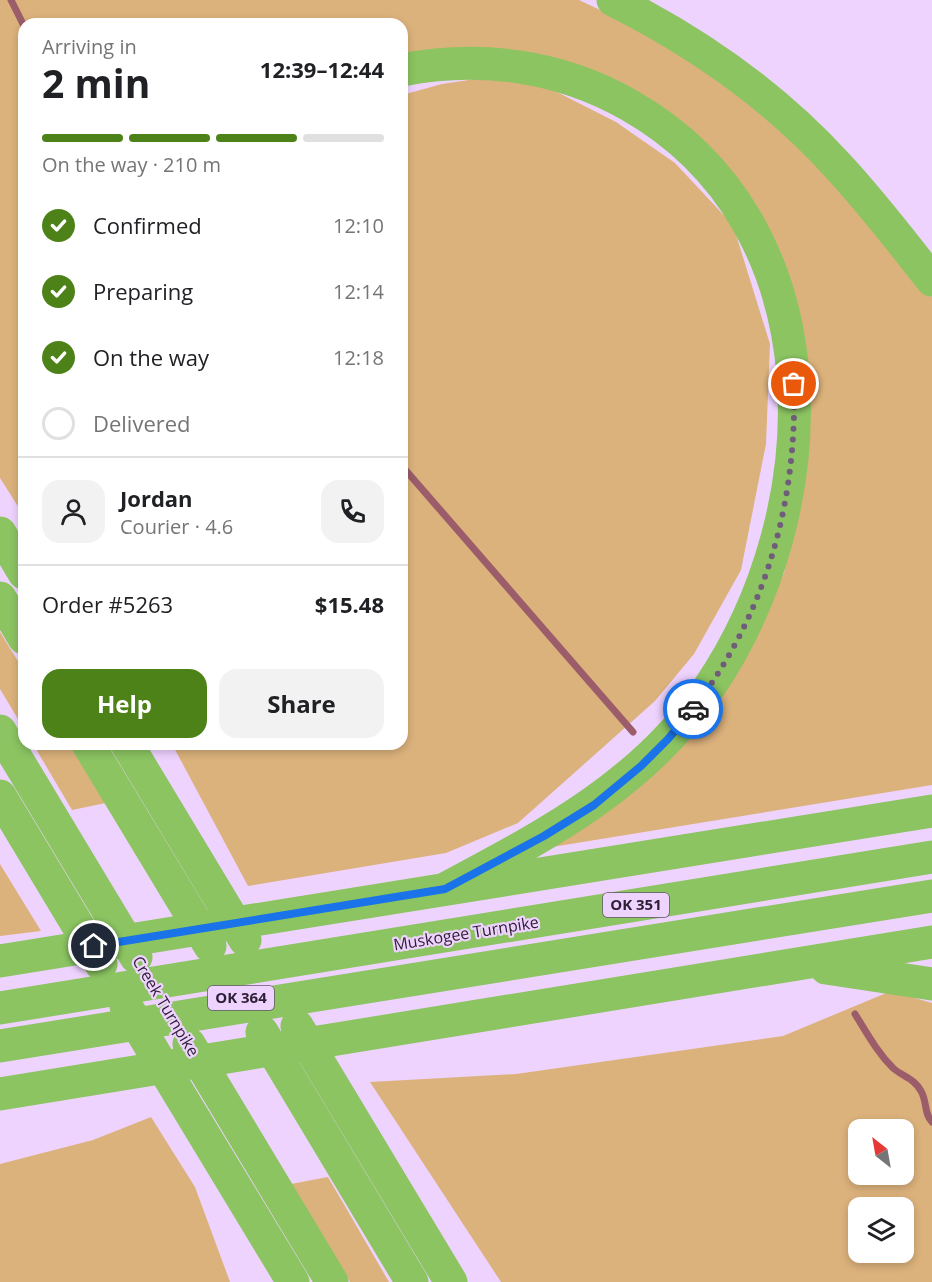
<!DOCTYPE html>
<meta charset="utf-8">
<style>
body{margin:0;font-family:"Open Sans",sans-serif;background:#f2f2f2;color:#202124;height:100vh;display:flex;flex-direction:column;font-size:22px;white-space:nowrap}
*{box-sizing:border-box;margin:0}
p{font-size:20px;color:#757577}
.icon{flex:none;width:33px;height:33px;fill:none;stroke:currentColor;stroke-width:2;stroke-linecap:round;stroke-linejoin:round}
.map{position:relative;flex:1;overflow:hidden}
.panel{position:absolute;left:18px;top:18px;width:390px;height:732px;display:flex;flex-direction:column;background:#fff;border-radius:18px;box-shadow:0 3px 9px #0003}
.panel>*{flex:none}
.needle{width:39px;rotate:329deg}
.tools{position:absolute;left:848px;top:1119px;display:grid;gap:12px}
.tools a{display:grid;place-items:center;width:66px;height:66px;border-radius:12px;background:#fff;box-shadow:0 3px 9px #0003;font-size:30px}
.pin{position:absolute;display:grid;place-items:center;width:51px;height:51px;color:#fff;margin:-26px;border:3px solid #fff;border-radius:50%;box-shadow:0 2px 6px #0007}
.courier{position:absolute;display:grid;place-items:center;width:60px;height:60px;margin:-30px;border:4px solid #1a73e8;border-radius:50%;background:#fff;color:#222;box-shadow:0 2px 8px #0007}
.summary em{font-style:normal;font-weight:700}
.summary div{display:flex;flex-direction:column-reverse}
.summary{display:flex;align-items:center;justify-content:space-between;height:102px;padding:0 24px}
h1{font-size:39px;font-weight:700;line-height:45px}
.bar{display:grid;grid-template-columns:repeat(4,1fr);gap:9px 6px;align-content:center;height:72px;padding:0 24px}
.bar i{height:8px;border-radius:4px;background:#e0e0e0}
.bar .on{background:#4d8219}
.bar p{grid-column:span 4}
.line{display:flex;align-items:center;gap:15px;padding:0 24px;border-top:2px solid #e0e0e0}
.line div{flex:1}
.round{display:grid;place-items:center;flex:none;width:63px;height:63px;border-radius:18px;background:#f2f2f2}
ol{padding:0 24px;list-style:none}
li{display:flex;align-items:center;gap:18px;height:66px}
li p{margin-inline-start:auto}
li .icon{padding:6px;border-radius:50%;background:#4d8219;color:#fff;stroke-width:4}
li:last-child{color:#757577}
li i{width:33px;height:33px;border:3px solid #e0e0e0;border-radius:50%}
.button{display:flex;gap:12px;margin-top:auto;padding:12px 24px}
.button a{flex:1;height:69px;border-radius:18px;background:#4d8219;color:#fff;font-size:24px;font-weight:700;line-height:69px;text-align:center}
.button a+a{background:#f2f2f2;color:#202124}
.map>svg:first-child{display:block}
.green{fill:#dcb27c;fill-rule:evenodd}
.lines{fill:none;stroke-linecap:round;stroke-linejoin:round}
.stream{stroke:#9b5d6a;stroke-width:7}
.highway{stroke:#8bc461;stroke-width:33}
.done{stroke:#705d7a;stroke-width:6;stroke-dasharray:0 10.8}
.route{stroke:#1a73e8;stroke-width:8}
.labels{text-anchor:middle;stroke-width:4.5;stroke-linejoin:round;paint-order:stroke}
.shield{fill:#efd3ff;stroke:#665470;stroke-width:1.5}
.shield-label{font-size:15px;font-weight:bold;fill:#2c1e33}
.street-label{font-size:16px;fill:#2c1e33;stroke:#efd3ff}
</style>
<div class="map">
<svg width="932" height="1282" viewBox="0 0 932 1282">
<rect width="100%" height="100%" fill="#efd3ff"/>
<g class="green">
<polygon points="0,0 579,0 664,40 753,100 883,236 932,297 932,785 552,847 731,679 784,573 806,453 805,361 709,151 670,114 562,63 402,59 402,24 24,24 24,516 0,478"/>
<polygon points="489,77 549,88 616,122 675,163 733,225 770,344 766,444 741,570 694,654 655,701 518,823 446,853 248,886 172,744 402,744 402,95 442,84"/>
<polygon points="0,632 24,671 24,729 0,689"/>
<polygon points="33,744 69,744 106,803 72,810"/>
<polygon points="0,864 41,931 0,936"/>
<path d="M891 991 932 1003V1282H501L370 1082 516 1074 783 1036ZM858 1130H903V1174H858ZM858 1208H903V1252H858Z"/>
<polygon points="151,1117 195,1187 230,1282 0,1282 0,1164 93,1140"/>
<polygon points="328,1177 389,1282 350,1282 291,1184"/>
</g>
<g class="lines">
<g class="stream">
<polyline points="11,0 24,26"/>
<polyline points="402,466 633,732"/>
<path d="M855 1014C867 1033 877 1052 893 1068 903 1077 914 1078 921 1091 927 1101 924 1114 932 1122"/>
</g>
<g class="highway">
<path d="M613 0C697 42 773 95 836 164 870 200 901 241 932 280"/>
<path d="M402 70C480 55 559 65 629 105 839 224 830 511 708 689 643 785 544 836 445 889"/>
<polyline points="0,533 24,573"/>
<polyline points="0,598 24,638"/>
<polyline points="0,731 136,957"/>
<polyline points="88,744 210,946"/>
<polyline points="127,744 245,940"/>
<polyline points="0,796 101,964"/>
<polyline points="0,961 932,811"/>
<polyline points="826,968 932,984"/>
<polyline points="126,1006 293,1282"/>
<polyline points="0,1008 932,857"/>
<polyline points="297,1026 451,1282"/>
<polyline points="262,1032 412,1282"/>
<polyline points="189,1044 332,1282"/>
<polyline points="0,1046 932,896"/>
<polyline points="0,1094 932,942"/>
</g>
</g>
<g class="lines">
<path class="done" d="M693 709C766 614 797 503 794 384"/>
<polyline class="route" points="94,946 445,889 544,836 594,805 641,766 668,739 693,709"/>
</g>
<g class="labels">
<g class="shield">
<rect x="603" y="893" width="66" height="24" rx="4.5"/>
<rect x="208" y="986" width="66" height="24" rx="4.5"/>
</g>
<g class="shield-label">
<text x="636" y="910">OK 351</text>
<text x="241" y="1003">OK 364</text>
</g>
<g class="street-label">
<text transform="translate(466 933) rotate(-9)" y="6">Muskogee Turnpike</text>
<text transform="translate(166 1006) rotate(59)" y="6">Creek Turnpike</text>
</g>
</g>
</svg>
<div class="tools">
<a><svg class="needle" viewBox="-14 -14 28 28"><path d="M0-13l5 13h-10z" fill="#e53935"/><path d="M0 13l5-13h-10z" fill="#757577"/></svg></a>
<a><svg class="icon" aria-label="layers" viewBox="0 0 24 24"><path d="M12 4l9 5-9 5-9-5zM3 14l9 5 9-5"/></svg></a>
</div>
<div class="pin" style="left:794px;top:384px;background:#ea580c"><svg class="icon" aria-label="bag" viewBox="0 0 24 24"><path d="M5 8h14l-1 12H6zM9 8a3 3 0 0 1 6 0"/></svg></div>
<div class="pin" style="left:94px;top:946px;background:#1f2937"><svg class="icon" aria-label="home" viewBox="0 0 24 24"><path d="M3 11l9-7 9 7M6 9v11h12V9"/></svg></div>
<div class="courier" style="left:693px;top:709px"><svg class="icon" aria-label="car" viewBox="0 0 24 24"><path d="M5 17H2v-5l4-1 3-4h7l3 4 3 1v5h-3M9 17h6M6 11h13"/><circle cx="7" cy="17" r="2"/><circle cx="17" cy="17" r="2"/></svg></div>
<section class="panel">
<div class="summary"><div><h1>2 min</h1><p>Arriving in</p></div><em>12:39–12:44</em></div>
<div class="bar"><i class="on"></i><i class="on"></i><i class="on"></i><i></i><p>On the way · 210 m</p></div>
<ol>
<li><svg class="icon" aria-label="check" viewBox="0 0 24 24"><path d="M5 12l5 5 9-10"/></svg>Confirmed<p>12:10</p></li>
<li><svg class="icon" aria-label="check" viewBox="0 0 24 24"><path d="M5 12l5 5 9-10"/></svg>Preparing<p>12:14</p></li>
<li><svg class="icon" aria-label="check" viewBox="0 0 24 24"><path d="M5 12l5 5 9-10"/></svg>On the way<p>12:18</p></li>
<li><i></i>Delivered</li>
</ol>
<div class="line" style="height:108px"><a class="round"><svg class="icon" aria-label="person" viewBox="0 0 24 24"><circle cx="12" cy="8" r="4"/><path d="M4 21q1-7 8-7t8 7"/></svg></a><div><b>Jordan</b><p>Courier · 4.6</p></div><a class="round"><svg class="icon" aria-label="phone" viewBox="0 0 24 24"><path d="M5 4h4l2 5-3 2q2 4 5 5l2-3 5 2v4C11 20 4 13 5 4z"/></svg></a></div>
<div class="line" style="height:78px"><div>Order #5263</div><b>$15.48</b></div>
<div class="button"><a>Help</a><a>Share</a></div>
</section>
</div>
